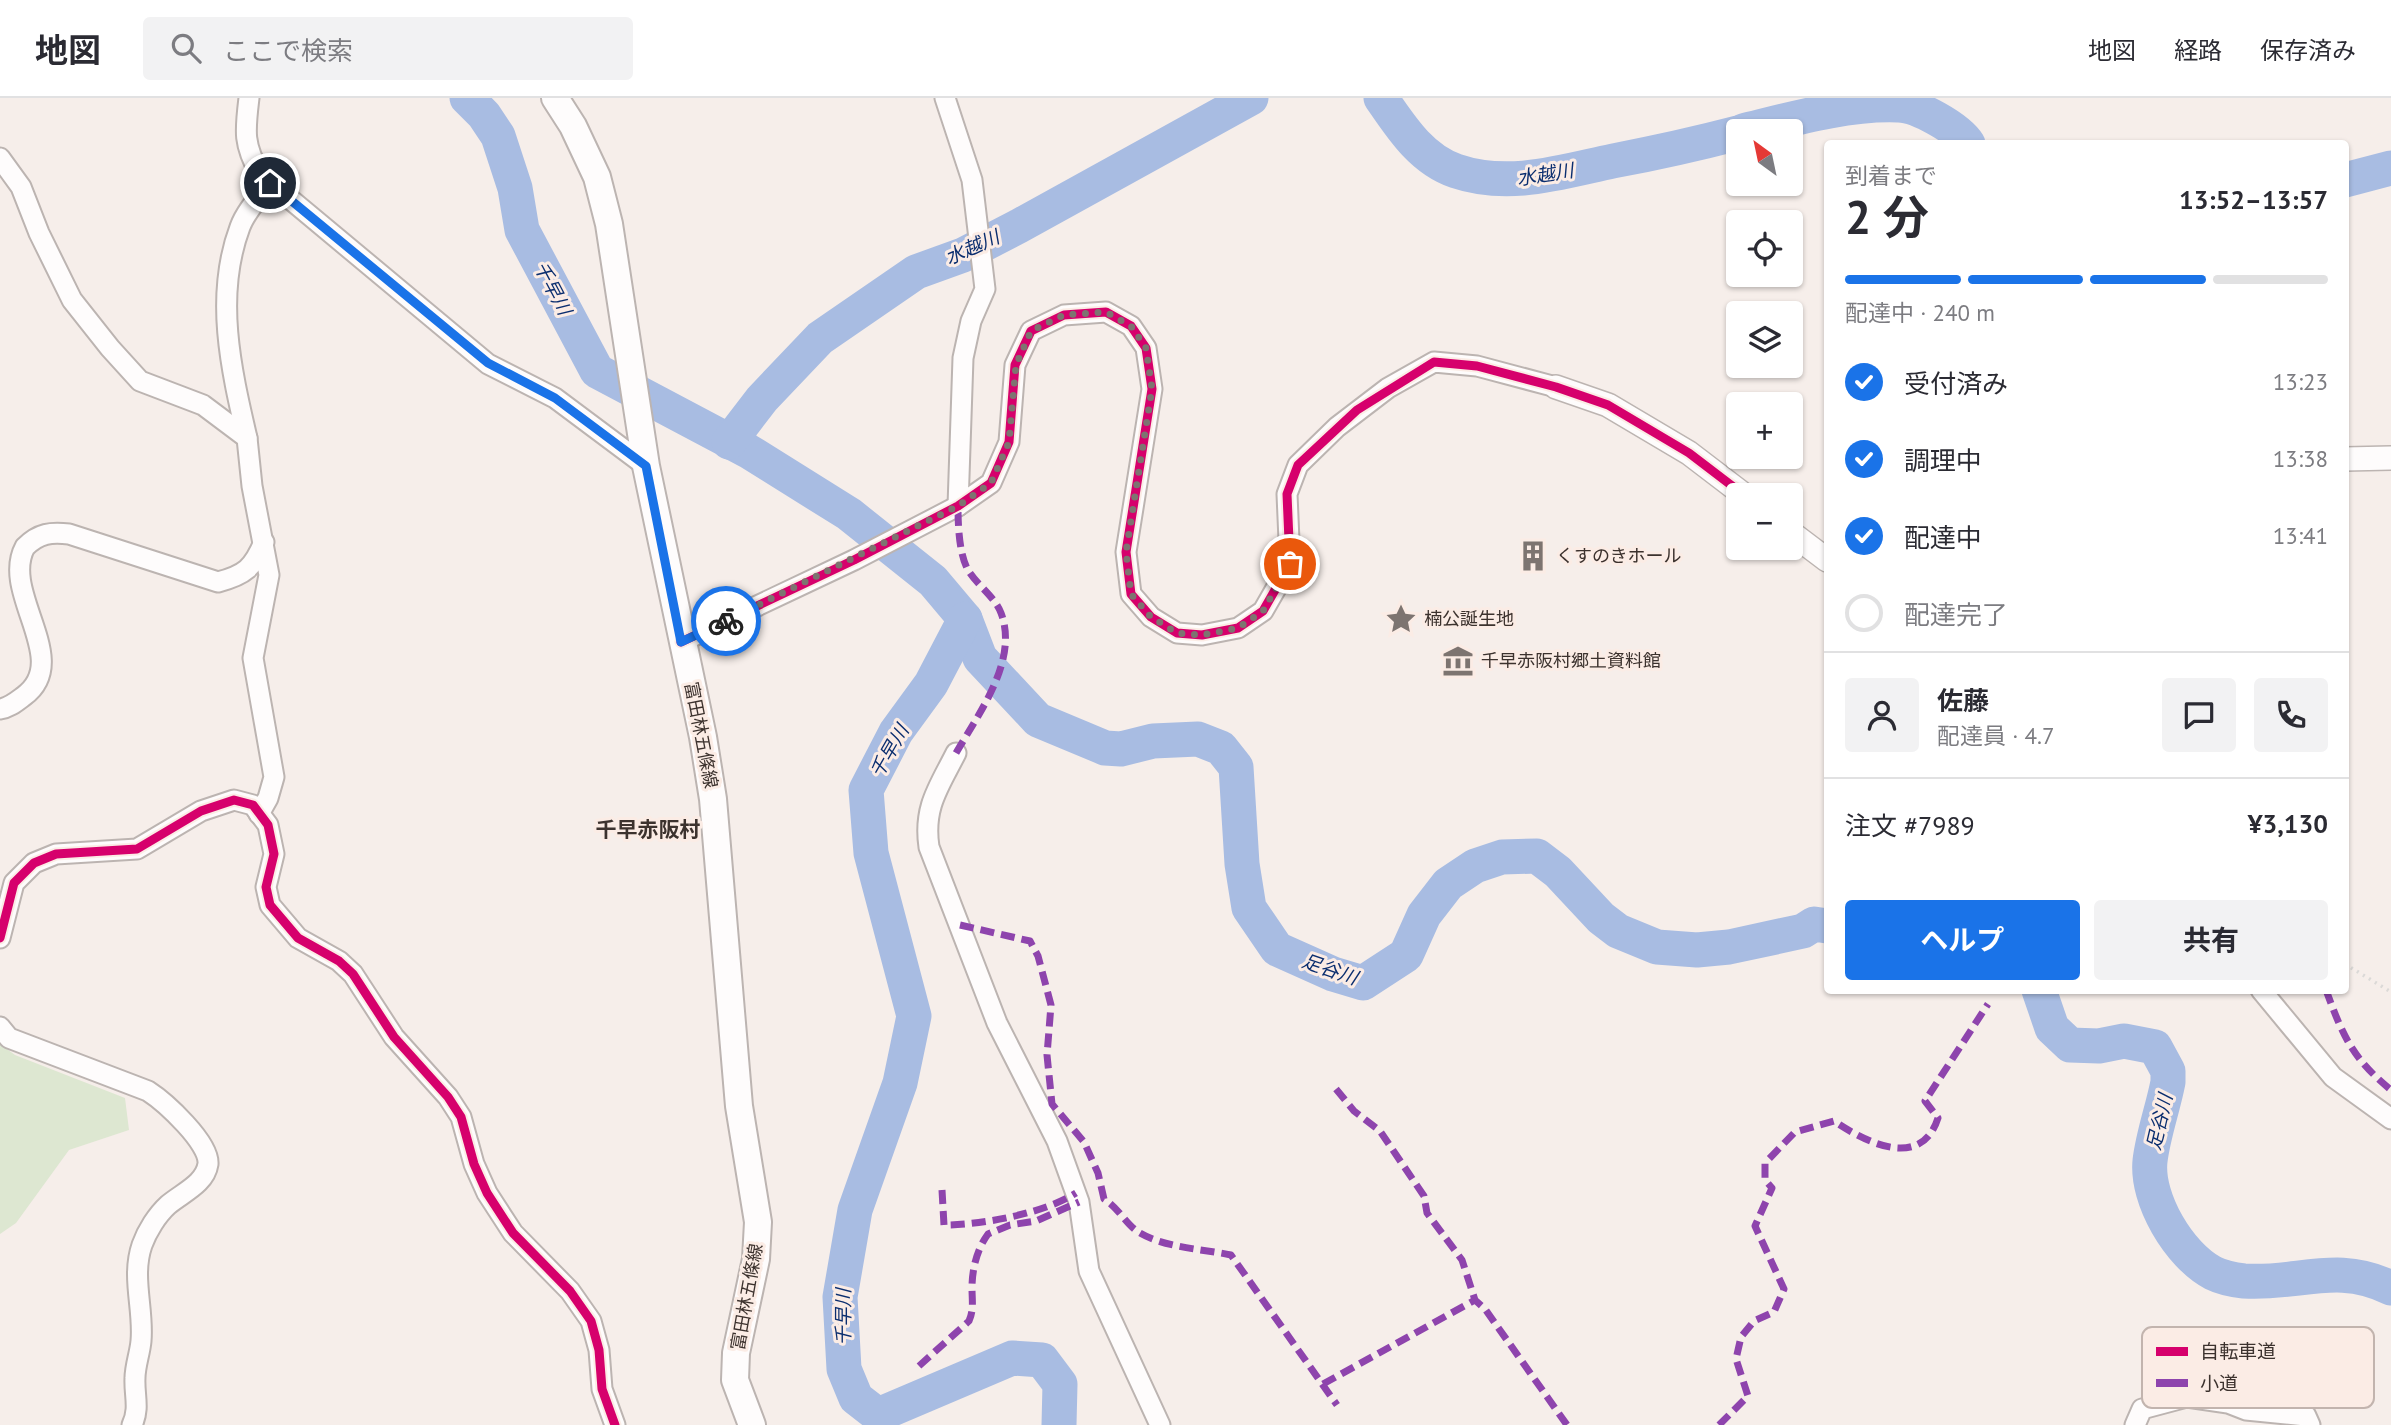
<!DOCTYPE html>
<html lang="ja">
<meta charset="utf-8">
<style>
body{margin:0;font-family:"PT Sans","Noto Sans JP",sans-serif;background:#f2f2f3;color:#2b2b33;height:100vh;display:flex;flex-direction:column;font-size:26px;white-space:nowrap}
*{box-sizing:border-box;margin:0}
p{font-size:23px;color:#7c7c81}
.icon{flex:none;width:38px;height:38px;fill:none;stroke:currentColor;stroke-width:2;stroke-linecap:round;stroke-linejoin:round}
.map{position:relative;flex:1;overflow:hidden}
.side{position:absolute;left:1824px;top:42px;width:525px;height:854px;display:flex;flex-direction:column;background:#fff;border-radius:7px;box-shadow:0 2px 5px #0004}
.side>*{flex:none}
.needle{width:46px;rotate:327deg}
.buttons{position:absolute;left:1726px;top:21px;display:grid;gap:14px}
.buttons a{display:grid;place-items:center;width:77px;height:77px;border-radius:7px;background:#fff;box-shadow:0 2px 5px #0004;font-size:35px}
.pin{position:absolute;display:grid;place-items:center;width:60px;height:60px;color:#fff;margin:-30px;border:4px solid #fff;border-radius:50%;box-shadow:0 2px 7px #0007}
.courier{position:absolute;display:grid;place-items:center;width:70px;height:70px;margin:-35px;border:5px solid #1a73e8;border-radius:50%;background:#fff;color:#222;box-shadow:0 2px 9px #0007}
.head em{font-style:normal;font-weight:700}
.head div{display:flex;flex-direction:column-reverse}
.head{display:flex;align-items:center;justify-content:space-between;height:119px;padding:0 21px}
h1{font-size:46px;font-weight:700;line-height:52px}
.bar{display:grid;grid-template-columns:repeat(4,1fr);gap:10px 7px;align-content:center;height:84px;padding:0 21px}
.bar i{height:9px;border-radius:5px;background:#e1e1e2}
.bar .on{background:#1a73e8}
.bar p{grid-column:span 4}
.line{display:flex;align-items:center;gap:18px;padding:0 21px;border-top:2px solid #e1e1e2}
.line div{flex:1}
.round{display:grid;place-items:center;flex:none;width:74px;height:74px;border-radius:7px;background:#f2f2f3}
ol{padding:0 21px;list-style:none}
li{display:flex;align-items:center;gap:21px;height:77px}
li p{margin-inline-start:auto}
li .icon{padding:7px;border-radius:50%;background:#1a73e8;color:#fff;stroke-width:4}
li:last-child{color:#7c7c81}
li i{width:38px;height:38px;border:4px solid #e1e1e2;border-radius:50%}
.primary-button{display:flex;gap:14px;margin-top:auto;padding:14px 21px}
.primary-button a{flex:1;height:80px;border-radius:7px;background:#1a73e8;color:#fff;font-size:28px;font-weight:700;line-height:80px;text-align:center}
.primary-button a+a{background:#f2f2f3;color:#2b2b33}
header{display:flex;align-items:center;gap:42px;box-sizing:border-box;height:98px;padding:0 35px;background:#fff;border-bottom:2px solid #e1e1e2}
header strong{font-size:33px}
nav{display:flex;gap:38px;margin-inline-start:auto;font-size:24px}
.search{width:490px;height:63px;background:#f2f2f3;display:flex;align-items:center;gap:18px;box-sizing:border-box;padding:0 24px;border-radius:7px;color:#7c7c81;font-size:26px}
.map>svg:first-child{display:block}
.green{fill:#dde7d1}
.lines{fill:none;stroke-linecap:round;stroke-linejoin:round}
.river{stroke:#a8bce2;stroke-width:35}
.minor-casing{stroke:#bcb4b1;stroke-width:23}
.tertiary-casing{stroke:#bcb4b1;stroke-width:26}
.secondary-casing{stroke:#bcb4b1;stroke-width:30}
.path{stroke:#dbd9d7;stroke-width:3.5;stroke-dasharray:2 5;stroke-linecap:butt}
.minor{stroke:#fefcfc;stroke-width:19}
.tertiary{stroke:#fefcfc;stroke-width:23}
.secondary{stroke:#fefcfc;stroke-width:26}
.quiet{stroke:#8e44ad;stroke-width:7;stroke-dasharray:14 7;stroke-linecap:butt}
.cycleway-casing{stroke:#fbece5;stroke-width:13}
.cycleway{stroke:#d6006c;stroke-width:9}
.done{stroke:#7d7470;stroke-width:7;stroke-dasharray:0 12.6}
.route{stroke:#1a73e8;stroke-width:9}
.labels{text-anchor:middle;stroke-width:6;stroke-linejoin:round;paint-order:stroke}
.poi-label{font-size:18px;fill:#3c322e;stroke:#fbece5;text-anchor:start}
.street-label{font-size:18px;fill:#3c322e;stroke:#fbece5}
.water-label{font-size:19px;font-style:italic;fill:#0b2e6f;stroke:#fbece5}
.quarter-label{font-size:21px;font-weight:bold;fill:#3c322e;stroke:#fbece5}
.key{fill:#fbece5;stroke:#c2b4ae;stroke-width:2}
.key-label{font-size:19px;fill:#3c322e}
</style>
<header>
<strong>地図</strong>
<div class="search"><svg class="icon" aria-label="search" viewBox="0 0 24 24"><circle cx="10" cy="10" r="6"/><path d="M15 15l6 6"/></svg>ここで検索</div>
<nav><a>地図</a><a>経路</a><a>保存済み</a></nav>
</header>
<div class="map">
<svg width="2391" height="1327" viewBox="0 0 2391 1327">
<rect width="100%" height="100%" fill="#f6eeea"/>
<polygon class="green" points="0,946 15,957 125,1000 129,1032 69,1052 16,1125 0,1136"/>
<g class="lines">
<g class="river">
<polyline points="467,0 484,17 498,38 515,90 522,132 597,273 748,353 849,416 933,483 965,521 980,560 1038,622 1105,650 1121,651 1153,643 1198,641 1221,650 1236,669 1242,766 1249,810 1277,851 1333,876 1363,885 1406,857 1424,817 1448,786 1475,768 1502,759 1537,758 1558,774 1601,820 1618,833 1657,849 1697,852 1729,849 1803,833 1814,826 1827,828"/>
<path d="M1381 0C1401 29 1421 61 1456 73 1509 91 1561 74 1613 63 1655 55 1696 46 1738 35"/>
<path d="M1743 33C1792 21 1848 5 1898 7 1917 7 1958 30 1968 46"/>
<polyline points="2345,82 2391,70"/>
<polyline points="729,344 762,301 820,240 916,174 963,157 1019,128 1251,0"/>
<polyline points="965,521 931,586 896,634 866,692 871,755 914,918 900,985 855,1112 840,1199 844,1271 856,1300 878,1317 1012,1260 1042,1262 1060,1286 1059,1327"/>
<path d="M2039 892 2052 930 2070 947 2099 948 2124 943 2155 949 2168 973V984C2163 1010 2153 1037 2150 1063 2146 1101 2179 1157 2213 1175 2221 1179 2235 1182 2244 1183 2298 1187 2337 1163 2391 1190"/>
</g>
<g class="minor-casing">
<g id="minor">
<path d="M249 0C245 33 243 46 260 76L488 266 555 300 646 368"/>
<polyline points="945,0 972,82 985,191 971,223 963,260 958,408"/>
<polyline points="0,60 21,89 39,135 72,202 110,250 140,283 203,307 247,340 252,388 269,477 253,560 274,679 268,700 259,716"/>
<path d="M247 340C231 271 214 198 240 129 246 113 259 99 270 85"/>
<polyline points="681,544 854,462 958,408 991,385 1009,344 1015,267 1031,233 1064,217 1106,214 1131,228 1146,250 1152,291 1126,454 1131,496 1151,519 1177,535 1202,537 1238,530 1263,513 1290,466 1287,396 1298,367 1337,329 1388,290 1434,264 1477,268 1556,289"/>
<path d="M0 611C9 610 16 604 24 598 73 562 0 495 25 449 39 435 51 434 69 436L218 484C245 477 253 470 264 444"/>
<path d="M956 655C939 689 923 709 929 749L997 925 1057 1043 1079 1104 1089 1173 1160 1327"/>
<polyline points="0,840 14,785 34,765 56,756 137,751 201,713 234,702 253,707 268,727 274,756 266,789 270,807 298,840 339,863 353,876 394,939 448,999 461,1019 474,1066 487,1095 513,1135 570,1193 591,1223 599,1252 602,1291 615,1327"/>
<polyline points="2261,892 2333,979 2391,1021"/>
<path d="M0 929 9 940 148 993C165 1004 210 1045 208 1066 205 1086 182 1095 168 1107 157 1117 147 1133 142 1147 131 1179 144 1211 141 1243 140 1255 135 1268 135 1280 134 1297 140 1310 132 1327"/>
<polyline points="2135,1327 2142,1311 2187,1299 2228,1305 2246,1312 2306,1318 2310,1327"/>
</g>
</g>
<g class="tertiary-casing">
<g id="tertiary">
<polyline points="1556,289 1608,307 1689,355 1744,397"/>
<polyline points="2345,361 2391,360"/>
<polyline points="1790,434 1827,462"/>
</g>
</g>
<g class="secondary-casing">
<polyline id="secondary" points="555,0 573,28 597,79 609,126 646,368 703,639 713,701 739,1008 758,1124 756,1161 736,1255 735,1282 752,1327"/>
</g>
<polyline class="path" points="2345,866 2391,894"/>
<use href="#minor" class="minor"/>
<use href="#tertiary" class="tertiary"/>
<use href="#secondary" class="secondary"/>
<g class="quiet">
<path d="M956 655C979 615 1019 562 1001 515 995 499 977 487 968 472 959 456 958 427 958 408"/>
<path d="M960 827 1030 843 1038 858 1051 907 1047 957 1052 1006 1084 1044 1098 1075 1104 1101C1119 1110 1126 1127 1140 1135 1166 1150 1203 1151 1231 1157L1337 1307"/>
<path d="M2326 892C2343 938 2352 960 2391 992"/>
<polyline points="1336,991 1354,1013 1380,1033 1424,1098 1427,1115 1462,1162 1475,1202 1485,1211 1567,1327"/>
<path d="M942 1092 944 1127C982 1127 1045 1115 1076 1095"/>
<path d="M919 1268 969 1223C974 1212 972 1202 972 1190 972 1171 977 1151 988 1136L1010 1127 1036 1123 1079 1104"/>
<polyline points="1323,1286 1475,1202"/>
<path d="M1719 1327 1748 1298 1736 1261 1741 1239 1754 1223 1774 1214 1784 1191 1755 1128 1772 1090 1765 1082V1065L1795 1034 1834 1023C1865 1044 1921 1073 1938 1020L1925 1003 1988 906"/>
</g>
<g class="cycleway-casing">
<g id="cycleway">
<polyline points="681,544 854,462 958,408 991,385 1009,344 1015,267 1031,233 1064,217 1106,214 1131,228 1146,250 1152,291 1126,454 1131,496 1151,519 1177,535 1202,537 1238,530 1263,513 1290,466 1287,396 1298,367 1357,312 1434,264 1477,268 1556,289 1608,307 1689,355 1744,397"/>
<polyline points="0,840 14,785 34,765 56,756 137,751 201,713 234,702 253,707 268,727 274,756 266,789 270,807 298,840 339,863 353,876 394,939 448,999 461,1019 474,1066 487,1095 513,1135 570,1193 591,1223 599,1252 602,1291 615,1327"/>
</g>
</g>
<use href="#cycleway" class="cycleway"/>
</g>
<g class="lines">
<polyline class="done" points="726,523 958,408 991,385 1009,344 1016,267 1031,233 1064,217 1106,214 1131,228 1146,250 1152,291 1126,454 1131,496 1151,519 1177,535 1202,537 1238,530 1263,513 1290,466"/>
<polyline class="route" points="270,85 488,265 555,300 646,368 681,544 726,523"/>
</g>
<defs>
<g id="building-bare" transform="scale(2.415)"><path d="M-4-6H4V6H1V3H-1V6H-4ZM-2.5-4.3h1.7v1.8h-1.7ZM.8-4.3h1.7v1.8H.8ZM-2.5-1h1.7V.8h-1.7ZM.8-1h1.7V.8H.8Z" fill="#7d7470" stroke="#fbece5" stroke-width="2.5" paint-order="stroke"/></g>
<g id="sight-bare" transform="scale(2.415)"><path d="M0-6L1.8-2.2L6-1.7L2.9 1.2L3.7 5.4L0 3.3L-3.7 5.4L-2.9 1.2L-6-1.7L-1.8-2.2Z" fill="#7d7470" stroke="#fbece5" stroke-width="2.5" paint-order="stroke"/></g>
<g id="museum-bare" transform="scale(2.415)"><path d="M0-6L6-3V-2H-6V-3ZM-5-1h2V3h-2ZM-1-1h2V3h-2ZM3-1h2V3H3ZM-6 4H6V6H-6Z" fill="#7d7470" stroke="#fbece5" stroke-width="2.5" paint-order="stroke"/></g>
</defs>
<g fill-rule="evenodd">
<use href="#building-bare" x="1533" y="458"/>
<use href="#sight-bare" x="1401" y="521"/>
<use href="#museum-bare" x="1458" y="563"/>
</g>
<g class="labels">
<g class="poi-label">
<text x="1556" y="464">くすのきホール</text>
<text x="1424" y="527">楠公誕生地</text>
<text x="1481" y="569">千早赤阪村郷土資料館</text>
</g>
<g class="street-label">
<text transform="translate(701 637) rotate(79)" y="6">富田林五條線</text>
<text transform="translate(747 1199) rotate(-80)" y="6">富田林五條線</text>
</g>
<g class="water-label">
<text transform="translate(1545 76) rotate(-9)" y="7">水越川</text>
<text transform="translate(972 149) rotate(-24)" y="7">水越川</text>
<text transform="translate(553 190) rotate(62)" y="7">千早川</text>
<text transform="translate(889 653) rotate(-60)" y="7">千早川</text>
<text transform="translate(1330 871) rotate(19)" y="7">足谷川</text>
<text transform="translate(2159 1024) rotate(-77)" y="7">足谷川</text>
<text transform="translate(843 1219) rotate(-90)" y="7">千早川</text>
</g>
<g class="quarter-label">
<text x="648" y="739">千早赤阪村</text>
</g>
</g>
<rect x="2142" y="1229" width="232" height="81" rx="10" class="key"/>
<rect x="2156" y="1249" width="32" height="9" fill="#d6006c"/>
<rect x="2156" y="1281" width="32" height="8" fill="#8e44ad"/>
<g class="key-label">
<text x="2200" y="1260">自転車道</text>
<text x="2200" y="1292">小道</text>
</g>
</svg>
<div class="buttons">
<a><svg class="needle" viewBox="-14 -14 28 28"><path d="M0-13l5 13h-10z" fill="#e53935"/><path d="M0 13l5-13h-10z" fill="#7c7c81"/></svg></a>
<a><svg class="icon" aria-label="locate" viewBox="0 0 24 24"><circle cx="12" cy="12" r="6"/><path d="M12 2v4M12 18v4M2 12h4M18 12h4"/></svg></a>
<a><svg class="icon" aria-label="layers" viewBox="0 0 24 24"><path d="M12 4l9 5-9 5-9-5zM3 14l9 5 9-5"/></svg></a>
<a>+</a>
<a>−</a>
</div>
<div class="pin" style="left:1290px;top:466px;background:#ea580c"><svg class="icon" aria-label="bag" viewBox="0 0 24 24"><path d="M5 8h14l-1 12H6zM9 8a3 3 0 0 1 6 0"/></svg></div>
<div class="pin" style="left:270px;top:85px;background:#1f2937"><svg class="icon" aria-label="home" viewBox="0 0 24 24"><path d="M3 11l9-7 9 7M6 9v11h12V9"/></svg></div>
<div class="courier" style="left:726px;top:523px"><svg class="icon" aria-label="bike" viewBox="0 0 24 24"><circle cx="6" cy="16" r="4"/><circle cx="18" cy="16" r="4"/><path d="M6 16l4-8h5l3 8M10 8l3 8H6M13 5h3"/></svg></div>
<section class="side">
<div class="head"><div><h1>2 分</h1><p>到着まで</p></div><em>13:52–13:57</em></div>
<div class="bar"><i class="on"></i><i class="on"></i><i class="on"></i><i></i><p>配達中 · 240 m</p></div>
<ol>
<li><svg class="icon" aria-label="check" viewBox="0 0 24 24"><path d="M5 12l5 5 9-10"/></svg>受付済み<p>13:23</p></li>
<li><svg class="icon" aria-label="check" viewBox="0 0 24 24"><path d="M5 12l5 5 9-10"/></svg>調理中<p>13:38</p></li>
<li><svg class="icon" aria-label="check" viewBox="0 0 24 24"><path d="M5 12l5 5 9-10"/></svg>配達中<p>13:41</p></li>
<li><i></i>配達完了</li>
</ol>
<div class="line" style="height:126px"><a class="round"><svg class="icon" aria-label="person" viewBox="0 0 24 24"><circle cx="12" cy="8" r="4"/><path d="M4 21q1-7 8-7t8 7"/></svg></a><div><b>佐藤</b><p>配達員 · 4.7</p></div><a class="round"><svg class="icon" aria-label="chat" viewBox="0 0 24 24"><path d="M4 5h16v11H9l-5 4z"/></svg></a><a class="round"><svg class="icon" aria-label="phone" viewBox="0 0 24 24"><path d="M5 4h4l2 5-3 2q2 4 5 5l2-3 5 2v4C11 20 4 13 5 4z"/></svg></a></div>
<div class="line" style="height:91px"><div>注文 #7989</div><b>¥3,130</b></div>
<div class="primary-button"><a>ヘルプ</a><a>共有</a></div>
</section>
</div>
